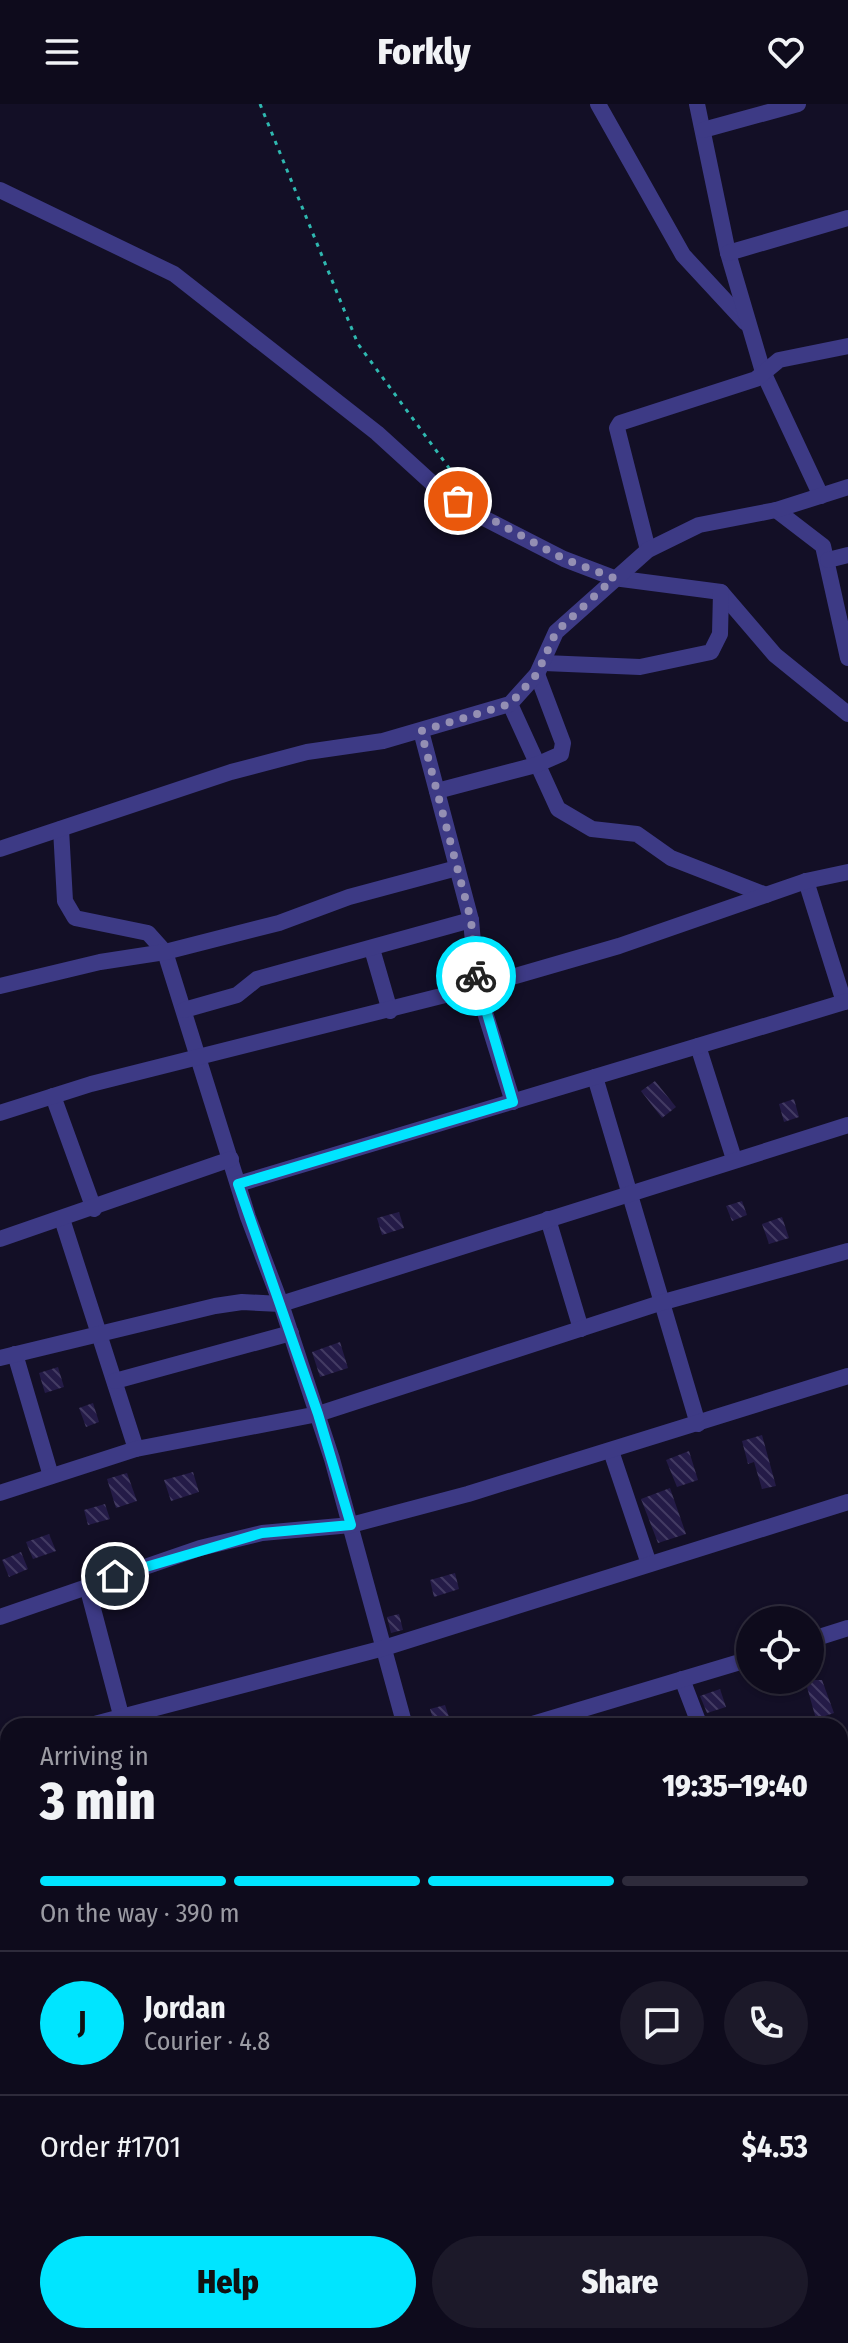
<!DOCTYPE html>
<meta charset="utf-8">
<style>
body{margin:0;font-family:"Fira Sans Condensed",sans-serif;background:#1c1929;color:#f1f3f6;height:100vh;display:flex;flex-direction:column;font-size:30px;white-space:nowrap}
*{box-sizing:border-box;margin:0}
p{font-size:26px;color:#9b9ba3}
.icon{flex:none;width:44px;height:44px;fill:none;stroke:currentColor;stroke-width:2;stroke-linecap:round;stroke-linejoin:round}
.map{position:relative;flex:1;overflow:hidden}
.sheet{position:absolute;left:0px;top:1614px;width:848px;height:626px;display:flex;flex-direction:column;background:#0e0b1c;border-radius:24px 24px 0 0;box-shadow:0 2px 6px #0004,0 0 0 2px #2e2b3b}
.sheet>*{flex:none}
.tools{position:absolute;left:736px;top:1502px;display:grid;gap:16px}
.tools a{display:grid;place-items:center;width:88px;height:88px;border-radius:50%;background:#0e0b1c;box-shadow:0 2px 6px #0004,0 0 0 2px #2e2b3b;font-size:40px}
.pin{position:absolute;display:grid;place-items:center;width:68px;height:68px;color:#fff;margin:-34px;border:4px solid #fff;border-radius:50%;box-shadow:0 2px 8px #0007}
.courier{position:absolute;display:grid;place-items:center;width:80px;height:80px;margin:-40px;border:6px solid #00e5ff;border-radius:50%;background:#fff;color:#222;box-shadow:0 2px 10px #0007}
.summary em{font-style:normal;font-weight:800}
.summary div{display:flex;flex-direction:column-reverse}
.summary{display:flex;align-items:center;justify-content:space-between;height:136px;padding:0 40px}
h1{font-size:52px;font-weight:800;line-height:60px}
.bar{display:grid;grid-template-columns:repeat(4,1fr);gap:12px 8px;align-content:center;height:96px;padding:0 40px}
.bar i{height:10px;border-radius:6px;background:#2e2b3b}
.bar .selected{background:#00e5ff}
.bar p{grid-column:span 4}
.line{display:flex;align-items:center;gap:20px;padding:0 40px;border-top:2px solid #2e2b3b}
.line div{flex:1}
.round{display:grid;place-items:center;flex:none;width:84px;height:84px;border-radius:42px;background:#1c1929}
.cta{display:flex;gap:16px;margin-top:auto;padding:16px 40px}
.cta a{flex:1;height:92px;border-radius:48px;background:#00e5ff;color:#111;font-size:32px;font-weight:800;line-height:92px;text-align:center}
.cta a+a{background:#1c1929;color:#f1f3f6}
header{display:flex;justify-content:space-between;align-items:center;height:104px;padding:0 40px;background:#0e0b1c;font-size:36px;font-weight:800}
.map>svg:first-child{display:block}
.building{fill:url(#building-back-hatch)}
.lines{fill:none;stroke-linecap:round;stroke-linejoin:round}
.path{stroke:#2fb8b0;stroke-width:3;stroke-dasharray:4 6;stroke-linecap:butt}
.minor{stroke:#3d3a85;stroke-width:16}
.done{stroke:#948fb3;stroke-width:8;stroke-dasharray:0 14.4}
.route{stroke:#00e5ff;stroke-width:10}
</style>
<header><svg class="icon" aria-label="menu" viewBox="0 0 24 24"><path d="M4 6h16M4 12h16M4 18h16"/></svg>Forkly<svg class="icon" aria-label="heart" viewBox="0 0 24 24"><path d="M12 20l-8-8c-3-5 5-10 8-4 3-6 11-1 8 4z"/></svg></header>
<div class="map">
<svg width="848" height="2239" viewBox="0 0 848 2239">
<defs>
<pattern id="building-back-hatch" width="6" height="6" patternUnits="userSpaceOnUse" patternTransform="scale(2)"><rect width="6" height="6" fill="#241b47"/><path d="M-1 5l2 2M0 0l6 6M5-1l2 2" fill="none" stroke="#433b63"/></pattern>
</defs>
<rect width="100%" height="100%" fill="#130f26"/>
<g class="building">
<polygon points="655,977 676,1003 662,1014 641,987"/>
<polygon points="794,995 799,1013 784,1018 779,1000"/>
<polygon points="742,1097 747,1111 732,1117 726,1102"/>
<polygon points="399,1108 404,1124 382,1131 377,1114"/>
<polygon points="782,1113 789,1134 769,1140 762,1120"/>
<polygon points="340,1238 348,1264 320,1273 312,1248"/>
<polygon points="58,1263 64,1283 45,1289 39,1269"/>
<polygon points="93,1299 99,1318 86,1323 79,1304"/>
<polygon points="762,1331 776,1382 762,1385 754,1358 748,1360 742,1337"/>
<polygon points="689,1347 698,1376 677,1383 666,1356"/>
<polygon points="193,1368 199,1388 171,1397 164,1376"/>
<polygon points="127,1369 137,1397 116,1404 107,1375"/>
<polygon points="670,1384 686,1430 658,1439 641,1395"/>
<polygon points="105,1400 110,1415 88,1421 84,1406"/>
<polygon points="49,1430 56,1447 33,1455 26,1438"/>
<polygon points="21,1448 28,1465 9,1473 2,1456"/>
<polygon points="455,1469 459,1485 434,1493 430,1476"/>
<polygon points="399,1510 403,1526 391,1529 387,1513"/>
<polygon points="805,1576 822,1576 834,1609 816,1615"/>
<polygon points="720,1585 726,1603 707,1609 700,1592"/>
<polygon points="445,1601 451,1619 435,1622 430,1605"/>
</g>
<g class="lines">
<polyline class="path" points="260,0 358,240 460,379"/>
<g class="minor">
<polyline points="598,0 683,151 746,219"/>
<polyline points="697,0 728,149 763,268 821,392"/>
<polyline points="703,26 798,0"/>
<polyline points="0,86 174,170 377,329 433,380 472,408 564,455 614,474 721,488 775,551 848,610"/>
<polyline points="728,149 848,114"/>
<polyline points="776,406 823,442 848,554"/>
<polyline points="648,446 617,324 620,319 756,275 779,256 848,242"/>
<polyline points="828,456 848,451"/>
<polyline points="544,559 640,563 711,548 720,530 721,488"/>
<polyline points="510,600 558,705 592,725 637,730 671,754 766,791"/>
<polyline points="421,627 471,816 477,883 513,998"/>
<polyline points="437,687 536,661 561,650 563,639 537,570"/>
<polyline points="61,725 65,797 75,814 148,829 165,848 248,1113 281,1200 332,1355 405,1622"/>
<polyline points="0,745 231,668 307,648 383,637 510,600 537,570 556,528 648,446 699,421 776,406 848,383"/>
<polyline points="806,777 844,898"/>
<polyline points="372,845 390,907"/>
<polyline points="0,882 100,858 165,848 279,819 349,793 457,764"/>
<polyline points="184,906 237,891 257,875 471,816"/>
<polyline points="698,942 734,1055"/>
<polyline points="595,973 698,1320"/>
<polyline points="53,992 94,1105"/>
<polyline points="0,1009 91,980 477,883 619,842 806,777 848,768"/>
<polyline points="238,1080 848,897"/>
<polyline points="62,1115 136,1345"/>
<polyline points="548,1115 581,1225"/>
<polyline points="0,1135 231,1055"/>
<polyline points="15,1250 51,1372"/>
<polyline points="0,1254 215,1202 242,1198 281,1200 848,1021"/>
<polyline points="115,1277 291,1229"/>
<polyline points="611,1347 649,1460"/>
<polyline points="0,1389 136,1345 318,1310 660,1199 848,1147"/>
<polyline points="87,1482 121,1611"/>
<polyline points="0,1513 200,1444 262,1429 351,1421 468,1390 848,1272"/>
<polyline points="810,1536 848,1524"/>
<polyline points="682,1575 700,1622"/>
<polyline points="87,1622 384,1544 848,1398"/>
<polyline points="526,1622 750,1555"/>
<polyline points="840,1648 848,1645"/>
<polyline points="0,1649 8,1647"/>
<polyline points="0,1749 8,1747"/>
<polyline points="840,1772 848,1769"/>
<polyline points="0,1828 8,1862"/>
<polyline points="0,1884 8,1882"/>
<polyline points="840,1893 848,1890"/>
<polyline points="0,1937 8,1930"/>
<polyline points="840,1969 848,1967"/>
<polyline points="840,2105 848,2102"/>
<polyline points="0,2128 8,2125"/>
<polyline points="840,2152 848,2179"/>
<polyline points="35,2239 56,2232"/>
<polyline points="407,2239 428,2232"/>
<polyline points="570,2239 581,2232"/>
</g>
</g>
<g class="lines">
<polyline class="done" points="458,397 564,455 614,474 556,528 537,570 510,600 421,627 471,816 476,872"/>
<polyline class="route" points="115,1472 262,1429 351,1421 318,1310 238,1080 513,998 476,872"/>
</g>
</svg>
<div class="tools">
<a><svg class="icon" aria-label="locate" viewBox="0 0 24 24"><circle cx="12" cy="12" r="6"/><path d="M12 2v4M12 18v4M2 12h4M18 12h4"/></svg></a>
</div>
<div class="pin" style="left:458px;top:397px;background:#ea580c"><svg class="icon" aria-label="bag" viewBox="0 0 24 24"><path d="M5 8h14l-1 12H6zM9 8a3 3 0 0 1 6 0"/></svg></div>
<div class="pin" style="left:115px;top:1472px;background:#1f2937"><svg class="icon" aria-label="home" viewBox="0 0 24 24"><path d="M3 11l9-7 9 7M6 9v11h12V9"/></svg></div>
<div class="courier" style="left:476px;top:872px"><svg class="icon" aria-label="bike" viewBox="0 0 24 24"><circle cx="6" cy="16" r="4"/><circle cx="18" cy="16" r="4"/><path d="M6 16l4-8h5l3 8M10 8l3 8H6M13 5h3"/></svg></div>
<section class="sheet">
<div class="summary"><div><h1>3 min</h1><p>Arriving in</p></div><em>19:35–19:40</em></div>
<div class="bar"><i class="selected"></i><i class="selected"></i><i class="selected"></i><i></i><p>On the way · 390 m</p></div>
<div class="line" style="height:144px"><b class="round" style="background:#00e5ff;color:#111">J</b><div><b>Jordan</b><p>Courier · 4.8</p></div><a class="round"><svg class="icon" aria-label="chat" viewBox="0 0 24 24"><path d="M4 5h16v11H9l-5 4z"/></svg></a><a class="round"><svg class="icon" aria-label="phone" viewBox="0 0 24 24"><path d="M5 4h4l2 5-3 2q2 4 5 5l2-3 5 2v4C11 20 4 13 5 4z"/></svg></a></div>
<div class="line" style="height:104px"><div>Order #1701</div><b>$4.53</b></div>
<div class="cta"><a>Help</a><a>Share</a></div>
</section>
</div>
